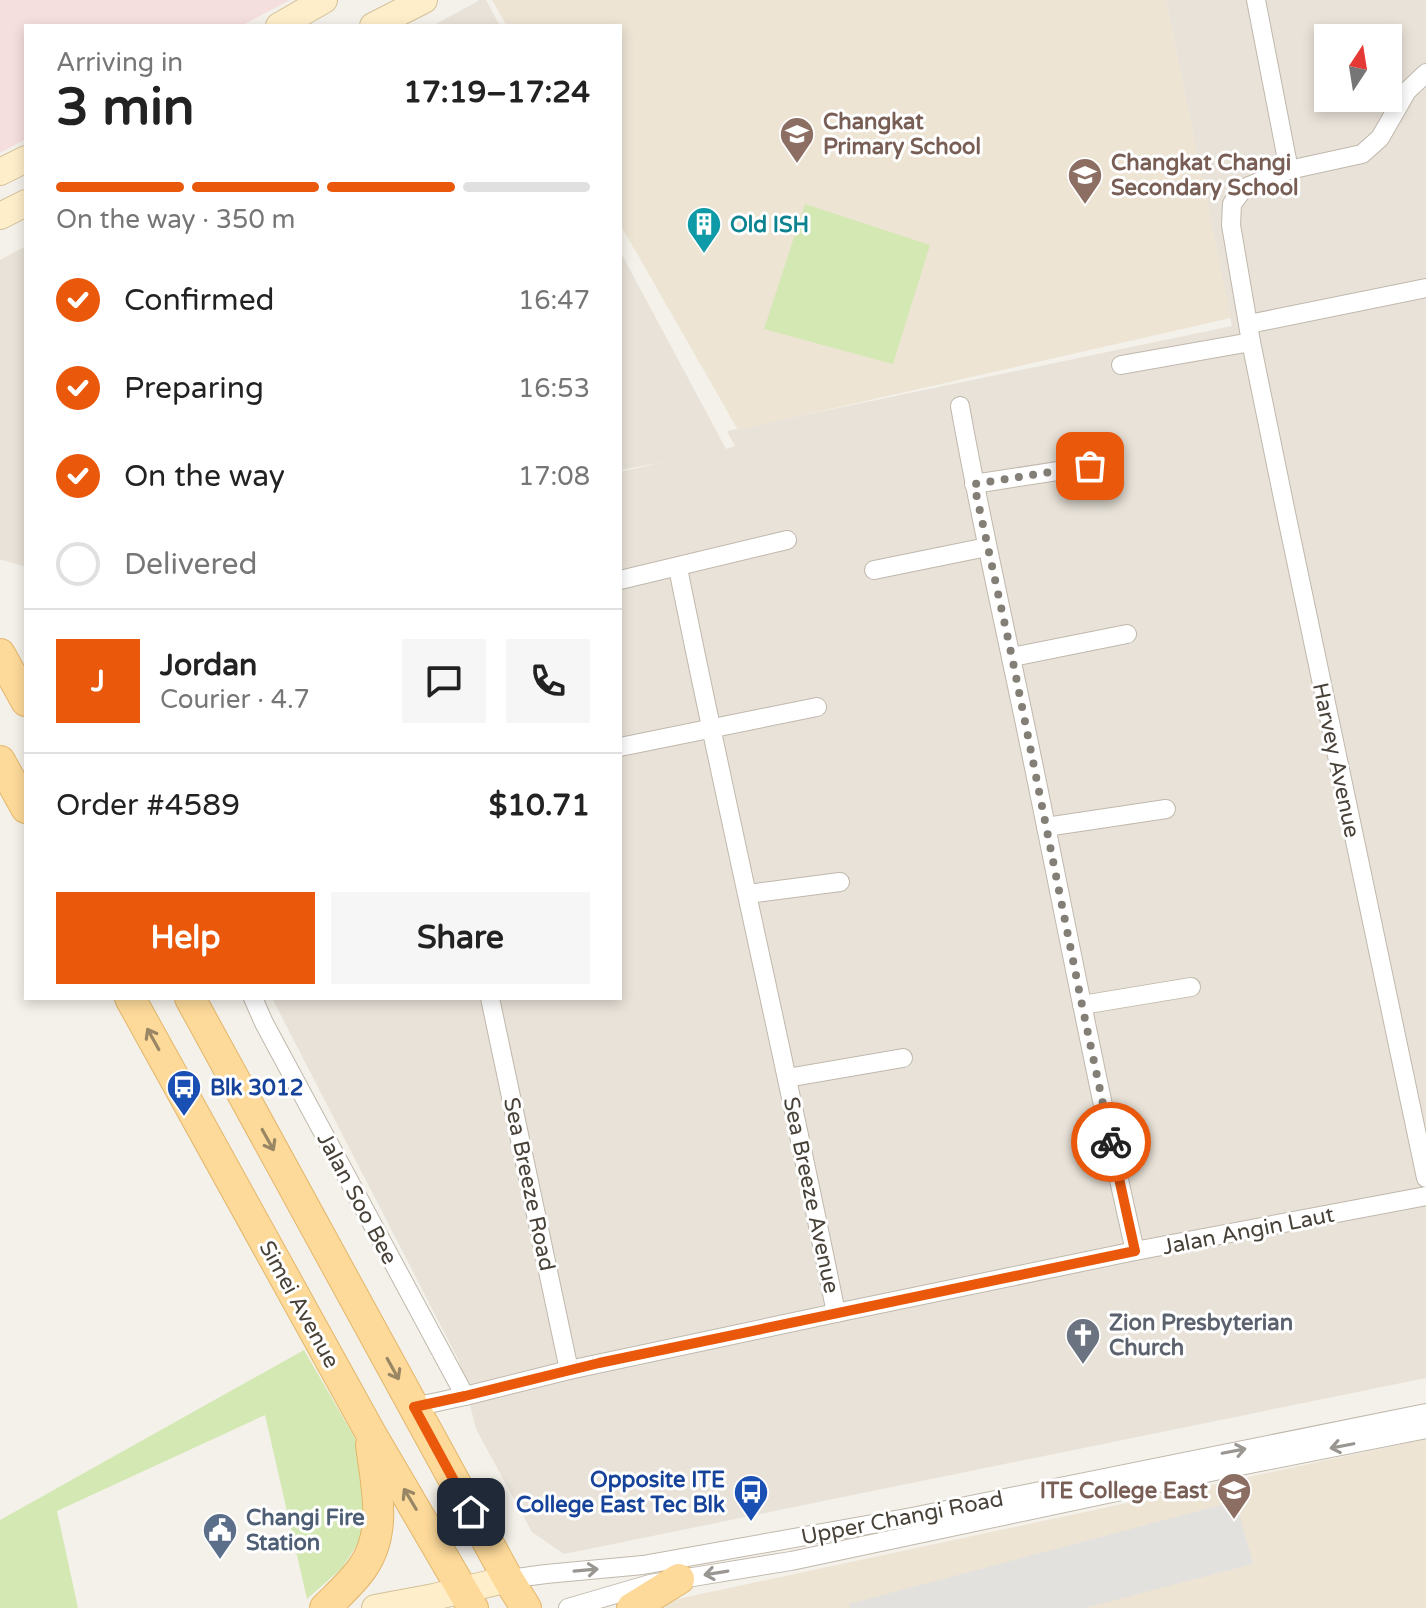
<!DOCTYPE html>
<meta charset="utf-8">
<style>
body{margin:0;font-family:"Varela Round",sans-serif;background:#f6f6f6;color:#222;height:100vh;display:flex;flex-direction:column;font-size:30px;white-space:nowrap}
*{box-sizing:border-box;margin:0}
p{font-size:26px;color:#767676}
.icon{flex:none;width:44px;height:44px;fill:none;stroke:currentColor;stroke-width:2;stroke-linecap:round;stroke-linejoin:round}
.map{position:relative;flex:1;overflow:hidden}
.side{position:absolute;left:24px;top:24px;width:598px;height:976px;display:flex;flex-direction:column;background:#fff;border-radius:0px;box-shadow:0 4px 12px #0003}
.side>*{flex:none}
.needle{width:52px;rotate:12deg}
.buttons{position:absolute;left:1314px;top:24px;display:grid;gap:16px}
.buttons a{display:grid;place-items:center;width:88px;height:88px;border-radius:0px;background:#fff;box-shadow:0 4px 12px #0003;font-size:40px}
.pin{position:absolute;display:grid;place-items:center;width:68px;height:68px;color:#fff;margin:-34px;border-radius:16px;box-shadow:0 4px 12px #0006}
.courier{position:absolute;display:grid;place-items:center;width:80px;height:80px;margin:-40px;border:6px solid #ea580c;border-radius:50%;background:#fff;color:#222;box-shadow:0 2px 10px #0007}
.overview em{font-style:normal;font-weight:700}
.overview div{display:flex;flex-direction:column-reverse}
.overview{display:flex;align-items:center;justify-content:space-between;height:136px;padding:0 32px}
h1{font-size:52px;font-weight:700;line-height:60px}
.bar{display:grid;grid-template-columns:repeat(4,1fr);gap:12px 8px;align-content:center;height:96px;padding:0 32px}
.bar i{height:10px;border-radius:6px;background:#e0e0e0}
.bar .selected{background:#ea580c}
.bar p{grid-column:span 4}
.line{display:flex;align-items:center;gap:20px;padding:0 32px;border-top:2px solid #e0e0e0}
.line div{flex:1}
.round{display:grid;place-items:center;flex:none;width:84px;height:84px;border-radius:0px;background:#f6f6f6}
ol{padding:0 32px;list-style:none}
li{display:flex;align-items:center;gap:24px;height:88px}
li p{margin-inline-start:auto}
li .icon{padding:8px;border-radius:50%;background:#ea580c;color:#fff;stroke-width:4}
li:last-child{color:#767676}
li i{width:44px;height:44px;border:4px solid #e0e0e0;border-radius:50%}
.action{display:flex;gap:16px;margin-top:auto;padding:16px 32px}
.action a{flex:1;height:92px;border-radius:0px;background:#ea580c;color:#fff;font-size:32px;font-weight:700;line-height:92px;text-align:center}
.action a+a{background:#f6f6f6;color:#222}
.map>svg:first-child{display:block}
.residential{fill:#e8e2d8;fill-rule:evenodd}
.education{fill:#ede4d4}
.medical{fill:#f5dfde}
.green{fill:#d4e8b3}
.parking{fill:#e3e1de}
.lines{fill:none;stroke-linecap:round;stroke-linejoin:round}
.street-casing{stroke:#c0b8ac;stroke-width:20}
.secondary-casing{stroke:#d4c19a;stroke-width:28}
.primary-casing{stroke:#e3b66a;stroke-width:32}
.street{stroke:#fff;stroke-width:18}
.secondary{stroke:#feeeca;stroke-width:26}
.primary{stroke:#fdda9a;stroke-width:30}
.oneway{stroke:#998664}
.oneway2{stroke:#9a9692}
.done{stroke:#847f76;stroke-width:8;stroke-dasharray:0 14.4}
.route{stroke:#ea580c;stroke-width:10}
.labels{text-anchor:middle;stroke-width:6;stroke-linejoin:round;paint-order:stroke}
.education-label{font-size:22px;font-weight:bold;fill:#785e54;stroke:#fff;text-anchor:start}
.culture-label{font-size:22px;font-weight:bold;fill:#0d838f;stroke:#fff;text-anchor:start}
.street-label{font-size:22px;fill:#484138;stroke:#fff}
.transit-label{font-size:22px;font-weight:bold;fill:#164399;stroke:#fff;text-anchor:start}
.worship-label{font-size:22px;font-weight:bold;fill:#5b616d;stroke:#fff;text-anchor:start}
.service-label{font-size:22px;font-weight:bold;fill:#4e5e75;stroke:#fff;text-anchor:start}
</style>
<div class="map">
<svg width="1426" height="1608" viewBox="0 0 1426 1608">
<rect width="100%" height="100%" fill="#f4f1ea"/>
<g class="residential">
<polygon points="480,0 486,0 500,26 432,26"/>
<path d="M1166 0H1426V1378L564 1554 532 1532 476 1429 459 1361 272 998H620V472L664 462 620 470V251L726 449 735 446 727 431 1232 326ZM1328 38H1388V98H1328Z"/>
<polygon points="26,246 26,567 3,560 0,560 0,260"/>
</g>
<g class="education">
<polygon points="492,0 1166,0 1231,318 738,430 620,224 620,26 507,26"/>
<polygon points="1426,1439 1426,1608 654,1608 659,1603"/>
</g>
<polygon class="medical" points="0,0 290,0 241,26 26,26 26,139 0,153"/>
<g class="green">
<polygon points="805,204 930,245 893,364 764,329"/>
<polygon points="304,1350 356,1440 365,1509 360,1540 342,1568 307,1599 265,1415 57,1511 78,1608 0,1608 0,1520"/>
</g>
<polygon class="parking" points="1236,1501 1253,1564 1084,1608 850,1608 849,1604"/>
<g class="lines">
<g class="street-casing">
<g id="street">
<polyline points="1256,0 1289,170"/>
<polyline points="1426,73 1407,91 1380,138 1362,154 1289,170 1244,188 1232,204 1231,225 1251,342 1286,513 1426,1178"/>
<polyline points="1249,324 1426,288"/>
<polyline points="1121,365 1251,342"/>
<path d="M960 406C981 524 1008 640 1032 758 1066 922 1097 1087 1135 1251"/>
<polyline points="974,484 1090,466"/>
<path d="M678 568C728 817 786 1064 836 1313"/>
<polyline points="874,570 987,547"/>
<polyline points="620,580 787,540"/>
<polyline points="1012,657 1127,634"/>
<polyline points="620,747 817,707"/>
<polyline points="1046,827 1166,809"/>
<polyline points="748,894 840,882"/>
<polyline points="253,998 264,1023 465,1396"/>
<polyline points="490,998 569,1370"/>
<polyline points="1082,1005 1191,987"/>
<polyline points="787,1078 903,1058"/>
<polyline points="414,1407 465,1396 569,1370 836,1313 1135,1251 1426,1196"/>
<polyline points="508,1579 546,1574 643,1565 912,1517 1426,1413"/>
<polyline points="568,1608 650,1584 791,1561 1220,1470 1426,1429"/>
</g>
</g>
<g class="secondary-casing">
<g id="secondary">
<polyline points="279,26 324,0"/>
<polyline points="373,26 424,0"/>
<polyline points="0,172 26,159"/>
<polyline points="0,216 26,203"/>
<polyline points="375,1608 434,1597 508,1579"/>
</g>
</g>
<g class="primary-casing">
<g id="primary">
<polyline points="0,654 26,701"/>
<polyline points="0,761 26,808"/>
<polyline points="130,998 370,1432 473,1608"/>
<polyline points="190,998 508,1579 526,1608"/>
<path d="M325 1608C338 1595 353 1582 363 1567 388 1531 376 1485 371 1445"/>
<polyline points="632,1608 679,1579"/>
</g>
</g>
<use href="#street" class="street"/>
<use href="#secondary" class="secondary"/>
<use href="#primary" class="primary"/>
</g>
<defs><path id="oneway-shaft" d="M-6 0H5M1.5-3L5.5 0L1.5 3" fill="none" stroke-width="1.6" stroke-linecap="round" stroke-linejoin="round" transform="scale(2)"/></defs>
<g class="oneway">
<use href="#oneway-shaft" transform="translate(153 1039) rotate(-119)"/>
<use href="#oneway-shaft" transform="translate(268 1140) rotate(61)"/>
<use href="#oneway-shaft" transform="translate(393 1369) rotate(61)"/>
<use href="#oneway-shaft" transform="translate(410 1499) rotate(-121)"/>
</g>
<g class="oneway2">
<use href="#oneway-shaft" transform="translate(1342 1446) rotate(169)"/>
<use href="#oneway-shaft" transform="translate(1234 1451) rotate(-11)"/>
<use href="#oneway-shaft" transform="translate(586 1570) rotate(-5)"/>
<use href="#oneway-shaft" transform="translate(716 1573) rotate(171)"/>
</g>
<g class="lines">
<polyline class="done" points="1090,466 974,484 1012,657 1082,1005 1111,1142"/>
<polyline class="route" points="471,1512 414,1407 465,1396 599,1363 1135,1251 1111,1142"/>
</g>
<defs>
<g id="school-pin" transform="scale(1.8)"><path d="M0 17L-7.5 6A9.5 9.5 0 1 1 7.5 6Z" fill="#8d6e63" stroke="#fff"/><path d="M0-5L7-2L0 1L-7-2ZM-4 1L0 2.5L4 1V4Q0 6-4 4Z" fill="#fff"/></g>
<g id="building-pin" transform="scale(1.8)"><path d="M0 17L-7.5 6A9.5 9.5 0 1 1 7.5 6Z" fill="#0f9aa8" stroke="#fff"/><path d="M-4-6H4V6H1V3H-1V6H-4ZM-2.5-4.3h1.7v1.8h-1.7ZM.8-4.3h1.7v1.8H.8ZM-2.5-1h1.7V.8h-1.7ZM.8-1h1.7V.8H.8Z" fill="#fff"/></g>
<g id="bus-pin" transform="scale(1.8)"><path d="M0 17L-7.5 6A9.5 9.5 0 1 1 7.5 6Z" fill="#1a4fb4" stroke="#fff"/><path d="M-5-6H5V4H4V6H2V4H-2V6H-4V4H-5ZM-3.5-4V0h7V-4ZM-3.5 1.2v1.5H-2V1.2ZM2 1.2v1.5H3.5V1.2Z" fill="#fff"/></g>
<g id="church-pin" transform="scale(1.8)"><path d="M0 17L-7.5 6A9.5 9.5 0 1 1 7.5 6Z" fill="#6b7280" stroke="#fff"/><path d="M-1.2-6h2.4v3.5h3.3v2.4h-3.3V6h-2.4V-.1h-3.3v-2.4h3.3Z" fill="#fff"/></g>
<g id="university-pin" transform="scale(1.8)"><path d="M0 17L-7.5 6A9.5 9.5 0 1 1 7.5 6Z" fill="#8d6e63" stroke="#fff"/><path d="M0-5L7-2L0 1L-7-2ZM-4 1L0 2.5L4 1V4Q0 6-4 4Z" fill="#fff"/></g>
<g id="civic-pin" transform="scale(1.8)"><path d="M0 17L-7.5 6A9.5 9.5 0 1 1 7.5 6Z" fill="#5c6f8a" stroke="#fff"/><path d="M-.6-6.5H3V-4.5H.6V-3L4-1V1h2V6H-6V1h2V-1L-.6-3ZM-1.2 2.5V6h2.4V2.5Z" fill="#fff"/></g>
</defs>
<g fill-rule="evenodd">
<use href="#school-pin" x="797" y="134"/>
<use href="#school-pin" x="1085" y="175"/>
<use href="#building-pin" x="704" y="224"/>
<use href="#bus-pin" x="184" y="1087"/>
<use href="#church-pin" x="1083" y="1335"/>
<use href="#university-pin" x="1234" y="1490"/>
<use href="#bus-pin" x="751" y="1492"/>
<use href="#civic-pin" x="220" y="1530"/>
</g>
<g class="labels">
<g class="education-label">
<text x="823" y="129">Changkat<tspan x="823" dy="25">Primary School</tspan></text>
<text x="1111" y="170">Changkat Changi<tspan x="1111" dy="25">Secondary School</tspan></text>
<text x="1208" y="1498" text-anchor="end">ITE College East</text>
</g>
<g class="culture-label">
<text x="730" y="232">Old ISH</text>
</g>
<g class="street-label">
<text transform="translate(1337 760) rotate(78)" y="8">Harvey Avenue</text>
<text transform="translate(530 1184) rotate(78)" y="8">Sea Breeze Road</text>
<text transform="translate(812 1195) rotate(78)" y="8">Sea Breeze Avenue</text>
<text transform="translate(358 1198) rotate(62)" y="8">Jalan Soo Bee</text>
<text transform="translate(1248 1230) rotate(-11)" y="8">Jalan Angin Laut</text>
<text transform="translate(300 1304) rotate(61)" y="8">Simei Avenue</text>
<text transform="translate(902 1517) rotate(-11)" y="8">Upper Changi Road</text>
</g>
<g class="transit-label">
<text x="210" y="1095">Blk 3012</text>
<text x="725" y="1487" text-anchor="end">Opposite ITE<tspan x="725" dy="25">College East Tec Blk</tspan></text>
</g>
<g class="worship-label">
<text x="1109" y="1330">Zion Presbyterian<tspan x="1109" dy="25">Church</tspan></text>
</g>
<g class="service-label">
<text x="246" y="1525">Changi Fire<tspan x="246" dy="25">Station</tspan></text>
</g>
</g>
</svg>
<div class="buttons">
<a><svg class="needle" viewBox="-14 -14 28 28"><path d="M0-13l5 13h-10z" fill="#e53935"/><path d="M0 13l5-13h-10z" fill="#767676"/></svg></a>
</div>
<div class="pin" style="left:1090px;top:466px;background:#ea580c"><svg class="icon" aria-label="bag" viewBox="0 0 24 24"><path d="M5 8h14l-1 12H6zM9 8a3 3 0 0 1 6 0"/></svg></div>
<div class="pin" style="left:471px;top:1512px;background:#1f2937"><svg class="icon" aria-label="home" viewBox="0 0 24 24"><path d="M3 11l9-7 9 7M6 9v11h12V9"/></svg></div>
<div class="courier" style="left:1111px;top:1142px"><svg class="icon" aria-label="bike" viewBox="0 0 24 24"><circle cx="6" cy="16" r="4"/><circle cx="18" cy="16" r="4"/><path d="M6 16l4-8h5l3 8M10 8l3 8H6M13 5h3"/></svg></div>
<section class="side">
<div class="overview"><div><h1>3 min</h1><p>Arriving in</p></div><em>17:19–17:24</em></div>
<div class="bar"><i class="selected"></i><i class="selected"></i><i class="selected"></i><i></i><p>On the way · 350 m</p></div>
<ol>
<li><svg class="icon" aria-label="check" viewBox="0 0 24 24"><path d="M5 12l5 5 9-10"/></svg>Confirmed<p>16:47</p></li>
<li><svg class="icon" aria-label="check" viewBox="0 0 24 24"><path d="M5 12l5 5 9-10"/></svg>Preparing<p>16:53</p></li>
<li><svg class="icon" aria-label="check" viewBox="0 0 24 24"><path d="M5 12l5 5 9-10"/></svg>On the way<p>17:08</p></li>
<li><i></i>Delivered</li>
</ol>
<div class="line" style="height:144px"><b class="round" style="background:#ea580c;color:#fff">J</b><div><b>Jordan</b><p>Courier · 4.7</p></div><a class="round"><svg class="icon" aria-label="chat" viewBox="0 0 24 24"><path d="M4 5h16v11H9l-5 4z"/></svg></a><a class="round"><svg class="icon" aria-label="phone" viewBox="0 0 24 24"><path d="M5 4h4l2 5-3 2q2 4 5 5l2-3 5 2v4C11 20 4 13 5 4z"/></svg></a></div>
<div class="line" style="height:104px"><div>Order #4589</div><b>$10.71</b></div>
<div class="action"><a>Help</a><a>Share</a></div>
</section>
</div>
